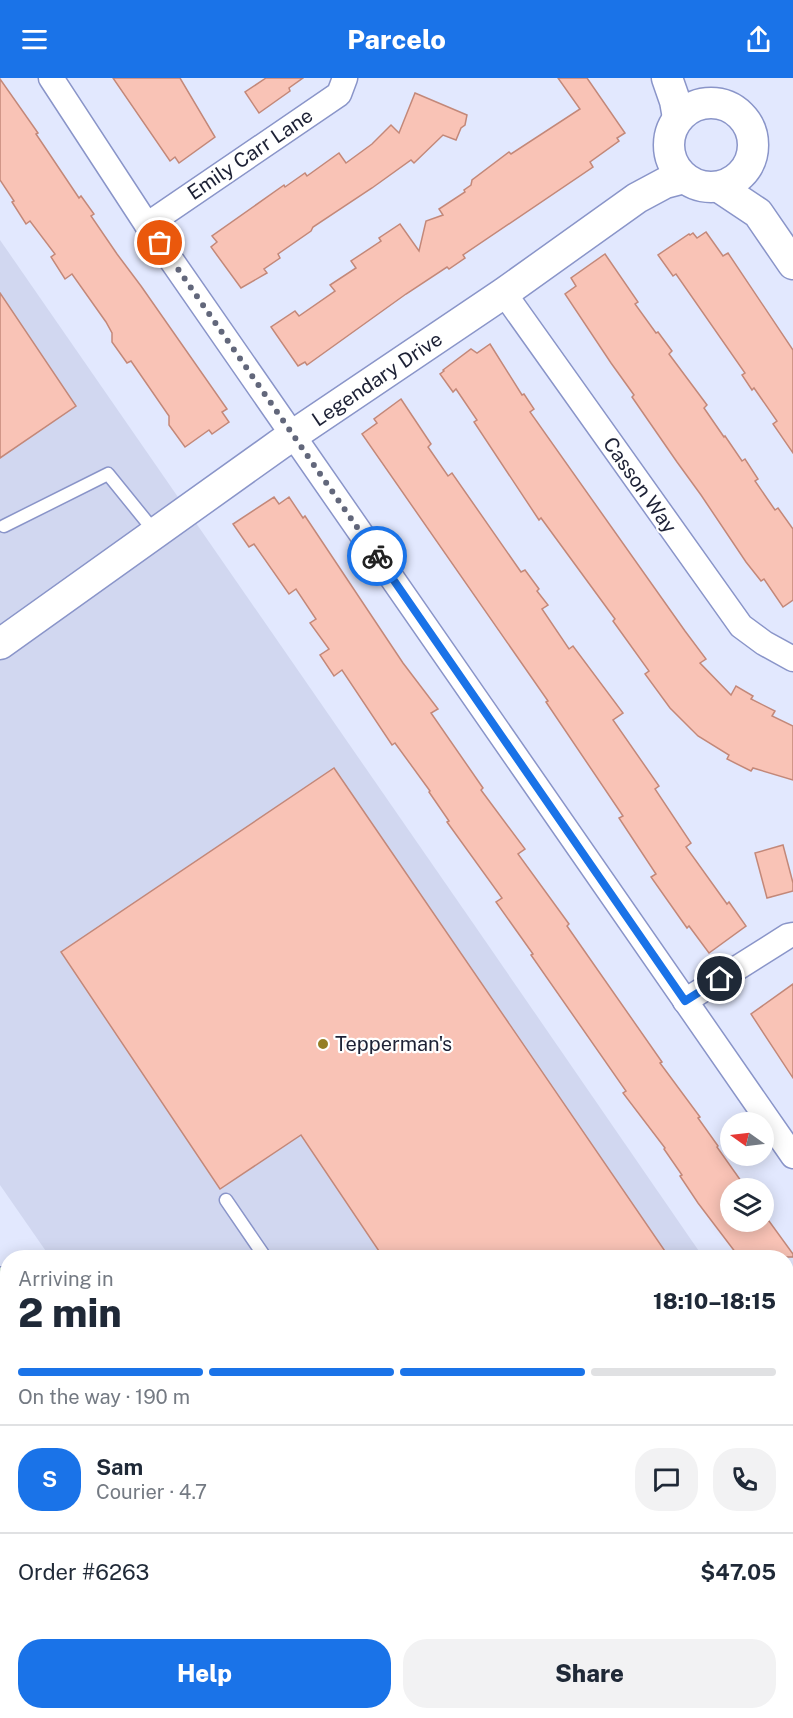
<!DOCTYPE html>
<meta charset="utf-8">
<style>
body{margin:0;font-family:"Public Sans",sans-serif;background:#f2f2f3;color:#1f2937;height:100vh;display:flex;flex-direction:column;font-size:22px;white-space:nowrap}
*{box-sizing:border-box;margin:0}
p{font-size:20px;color:#747a83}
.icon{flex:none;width:33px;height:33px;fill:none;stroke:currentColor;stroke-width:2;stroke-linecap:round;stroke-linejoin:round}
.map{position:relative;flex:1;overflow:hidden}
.panel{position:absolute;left:0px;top:1172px;width:794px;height:470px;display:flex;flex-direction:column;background:#fff;border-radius:24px 24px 0 0;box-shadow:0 3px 15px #0003}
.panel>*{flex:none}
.needle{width:39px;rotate:284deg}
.buttons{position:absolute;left:720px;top:1034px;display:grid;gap:12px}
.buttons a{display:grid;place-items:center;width:54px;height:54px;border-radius:50%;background:#fff;box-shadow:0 3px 15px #0003;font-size:30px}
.pin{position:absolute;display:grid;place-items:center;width:51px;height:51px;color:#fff;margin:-26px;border:3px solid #fff;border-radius:50%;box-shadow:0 2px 6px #0007}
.courier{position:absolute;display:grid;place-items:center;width:60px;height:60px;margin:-30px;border:4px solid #1a73e8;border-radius:50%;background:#fff;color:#222;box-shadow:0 2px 8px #0007}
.overview em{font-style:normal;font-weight:800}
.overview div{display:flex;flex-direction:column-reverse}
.overview{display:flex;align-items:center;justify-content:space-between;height:102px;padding:0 18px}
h1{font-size:39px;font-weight:800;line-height:45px}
.bar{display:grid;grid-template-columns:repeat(4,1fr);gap:9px 6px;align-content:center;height:72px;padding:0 18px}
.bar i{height:8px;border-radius:4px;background:#e0e1e3}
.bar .active{background:#1a73e8}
.bar p{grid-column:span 4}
.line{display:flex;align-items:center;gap:15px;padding:0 18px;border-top:2px solid #e0e1e3}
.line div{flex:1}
.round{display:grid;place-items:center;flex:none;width:63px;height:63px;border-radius:24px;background:#f2f2f3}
.primary-button{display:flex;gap:12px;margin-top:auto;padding:12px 18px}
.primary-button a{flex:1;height:69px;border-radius:24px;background:#1a73e8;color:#fff;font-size:24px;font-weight:800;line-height:69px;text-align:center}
.primary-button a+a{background:#f2f2f3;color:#1f2937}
header{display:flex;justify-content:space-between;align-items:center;height:78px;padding:0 18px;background:#1a73e8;color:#fff;font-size:27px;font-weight:800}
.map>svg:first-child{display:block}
.built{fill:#d1d7f0}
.green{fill:#ded19e}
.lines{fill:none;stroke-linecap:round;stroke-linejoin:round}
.stream{stroke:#818cc1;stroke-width:6}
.building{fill:#f9c3b6;stroke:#c38879;stroke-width:1.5}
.service-casing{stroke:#8a95c9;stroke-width:15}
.minor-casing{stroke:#8a95c9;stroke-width:27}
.tertiary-casing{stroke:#8a95c9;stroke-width:33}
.secondary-casing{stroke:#8a95c9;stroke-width:36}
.service{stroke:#fff;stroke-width:12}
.minor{stroke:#fff;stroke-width:24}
.tertiary{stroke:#fff;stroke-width:30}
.secondary{stroke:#cfeada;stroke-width:33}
.done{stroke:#62677b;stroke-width:6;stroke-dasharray:0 10.8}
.route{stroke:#1a73e8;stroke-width:8}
.poi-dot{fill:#947e26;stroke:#fff;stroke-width:2}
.labels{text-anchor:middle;stroke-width:4.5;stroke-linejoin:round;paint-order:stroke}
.street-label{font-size:20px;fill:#1d2135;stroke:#fff}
.poi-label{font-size:20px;fill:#1d2135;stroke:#fff;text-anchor:start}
</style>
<header><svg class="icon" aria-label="menu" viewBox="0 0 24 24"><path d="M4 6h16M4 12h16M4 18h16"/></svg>Parcelo<svg class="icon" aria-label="share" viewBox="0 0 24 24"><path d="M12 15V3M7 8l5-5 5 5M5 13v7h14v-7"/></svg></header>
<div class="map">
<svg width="793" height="1640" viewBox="0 0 793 1640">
<rect width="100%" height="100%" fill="#e2e8fe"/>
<g class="built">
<polygon points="0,162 475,848 703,1179 50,1179 0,1107"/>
<polygon points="0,1288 8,1300 8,1634 231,1634 236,1640 0,1640"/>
</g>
<polygon class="green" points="793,1384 793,1608 786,1609 786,1399"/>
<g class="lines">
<polyline class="stream" points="786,1594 793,1593"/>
</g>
<g class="building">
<polygon points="113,0 180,0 215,59 179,85 175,79 170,83"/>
<polygon points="266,0 303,0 289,10 290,13 259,35 245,14"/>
<polygon points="558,0 587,0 625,55 617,60 619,63 590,84 593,89 463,177 465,180 449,191 447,189 406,216 307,287 305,284 298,288 271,249 295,233 299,238 335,213 330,207 356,190 351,183 381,163 379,160 400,146 419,173 426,143 443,137 439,131 465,114 464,112 471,107 472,102 509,74 511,76 580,31"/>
<polygon points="0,1 38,55 36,56 79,120 81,118 94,136 91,138 117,176 141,208 227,331 222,334 229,344 212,356 209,352 185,369 169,347 169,338 131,283 127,285 112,264 112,255 106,244 72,196 65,201 51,179 55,176 30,143 26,146 12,124 14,123 0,102"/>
<polygon points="415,15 467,37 465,47 461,50 456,62 443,57 414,85 411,82 372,110 313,149 311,153 278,176 280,180 264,191 267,195 241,210 211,169 217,164 212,158 284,107 285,109 305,95 307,98 339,75 346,85 372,66 391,47 399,55"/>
<polygon points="706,154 723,178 728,175 793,272 793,375 773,346 777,343 754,310 752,312 742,297 745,295 676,196 673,198 658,177 689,156 690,157 693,155 697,160"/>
<polygon points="605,176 638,224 635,226 656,255 658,254 672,273 669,276 707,327 704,330 724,359 725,358 742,383 745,381 758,401 755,403 775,432 778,430 793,451 793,522 783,529 764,501 761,503 746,484 701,417 677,384 632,319 634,317 611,285 565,216 576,208 571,200"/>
<polygon points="0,215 76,328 0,380"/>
<polygon points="490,266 522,317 524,316 534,331 530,334 685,553 706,581 700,585 731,617 736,608 753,618 751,621 775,633 772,638 793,648 793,702 753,690 751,693 727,681 729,677 698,658 670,630 645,596 649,593 613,543 615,541 541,440 539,442 474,344 477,342 456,311 453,314 440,296 444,293 443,292 471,271 477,275"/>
<polygon points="401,321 431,366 428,369 448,398 452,395 521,494 525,492 539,511 537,513 548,527 542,531 569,571 573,568 623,635 613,642 659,708 655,711 691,765 686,769 727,826 729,824 746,848 709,875 689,848 687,850 651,799 656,796 619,740 623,738 546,624 548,623 362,356 377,345 374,341"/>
<polygon points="274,419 279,426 289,419 303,440 305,438 403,585 438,631 431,635 483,710 481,712 525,771 518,776 569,846 567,848 662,984 660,985 700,1039 698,1040 718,1068 717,1069 746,1110 730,1110 730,1143 769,1143 793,1176 793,1179 739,1179 698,1125 680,1098 682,1097 664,1071 665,1070 623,1015 626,1013 531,877 533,876 496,824 502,820 447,744 449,743 429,714 430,713 395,665 392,667 342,592 334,598 320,577 329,571 310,545 316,541 296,511 289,516 254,466 249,469 233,446"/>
<polygon points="334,690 669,1179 383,1179 301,1057 220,1111 61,874"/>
<polygon points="783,767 793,805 793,813 767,820 755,775"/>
<polygon points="793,906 793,1000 751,936"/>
</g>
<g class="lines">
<g class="service-casing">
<g id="service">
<polyline points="4,448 108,396 155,454"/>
<polyline points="226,1122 265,1179"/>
<polyline points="0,1367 8,1377"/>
<polyline points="0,1457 8,1468"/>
<polyline points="0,1541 8,1542"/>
<polyline points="0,1599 8,1600"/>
<polyline points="412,1634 416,1640"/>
<polyline points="205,1640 206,1634"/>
<polyline points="473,1640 482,1634"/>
</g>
</g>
<g class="minor-casing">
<g id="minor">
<polyline points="51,0 147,147 793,1078"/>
<polyline points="147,147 339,16 345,0"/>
<polyline points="504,215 741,548 764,565 793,581"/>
<polyline points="685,923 788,858 793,857"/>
</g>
</g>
<g class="tertiary-casing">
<g id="tertiary">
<polyline points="667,0 675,23 678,40"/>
<circle cx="711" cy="67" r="42"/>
<polyline points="719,109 758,135 793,186"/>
<polyline points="0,566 280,366 504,215 637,120 665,105 684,100"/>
</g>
</g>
<g class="secondary-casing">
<g id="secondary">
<polyline points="0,1206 8,1216"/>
<polyline points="303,1634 307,1640"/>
</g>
</g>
<use href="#service" class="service"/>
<use href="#minor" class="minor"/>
<use href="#tertiary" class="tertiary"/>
<use href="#secondary" class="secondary"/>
</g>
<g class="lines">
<polyline class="done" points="160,165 377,478"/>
<polyline class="route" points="377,478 685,923 720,901"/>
</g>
<circle class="poi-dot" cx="323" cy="966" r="6"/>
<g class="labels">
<g class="street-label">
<text transform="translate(250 76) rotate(-34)" y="7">Emily Carr Lane</text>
<text transform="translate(377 301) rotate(-34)" y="7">Legendary Drive</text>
<text transform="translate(640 407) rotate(55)" y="7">Casson Way</text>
</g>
<g class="poi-label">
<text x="335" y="973">Tepperman's</text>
</g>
</g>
</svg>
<div class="buttons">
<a><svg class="needle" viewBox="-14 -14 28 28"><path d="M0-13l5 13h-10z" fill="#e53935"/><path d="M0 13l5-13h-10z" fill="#747a83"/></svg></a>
<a><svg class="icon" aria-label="layers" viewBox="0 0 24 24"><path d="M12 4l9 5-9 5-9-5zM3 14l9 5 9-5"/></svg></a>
</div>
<div class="pin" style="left:160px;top:165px;background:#ea580c"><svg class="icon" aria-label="bag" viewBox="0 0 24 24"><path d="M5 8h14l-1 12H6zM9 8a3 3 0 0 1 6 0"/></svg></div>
<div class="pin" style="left:720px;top:901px;background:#1f2937"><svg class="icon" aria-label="home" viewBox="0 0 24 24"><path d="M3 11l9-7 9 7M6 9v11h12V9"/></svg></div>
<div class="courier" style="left:377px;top:478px"><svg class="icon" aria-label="bike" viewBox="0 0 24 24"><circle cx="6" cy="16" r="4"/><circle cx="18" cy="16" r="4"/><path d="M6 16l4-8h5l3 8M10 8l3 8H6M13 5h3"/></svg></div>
<section class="panel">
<div class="overview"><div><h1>2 min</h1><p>Arriving in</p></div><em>18:10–18:15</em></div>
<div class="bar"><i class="active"></i><i class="active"></i><i class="active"></i><i></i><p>On the way · 190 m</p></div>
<div class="line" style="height:108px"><b class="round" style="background:#1a73e8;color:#fff">S</b><div><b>Sam</b><p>Courier · 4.7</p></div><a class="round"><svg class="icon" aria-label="chat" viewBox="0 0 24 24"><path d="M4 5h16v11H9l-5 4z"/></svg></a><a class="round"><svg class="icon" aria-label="phone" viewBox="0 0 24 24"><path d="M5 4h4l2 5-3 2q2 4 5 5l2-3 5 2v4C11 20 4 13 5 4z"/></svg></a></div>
<div class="line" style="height:78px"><div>Order #6263</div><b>$47.05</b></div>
<div class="primary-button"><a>Help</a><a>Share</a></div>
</section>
</div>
